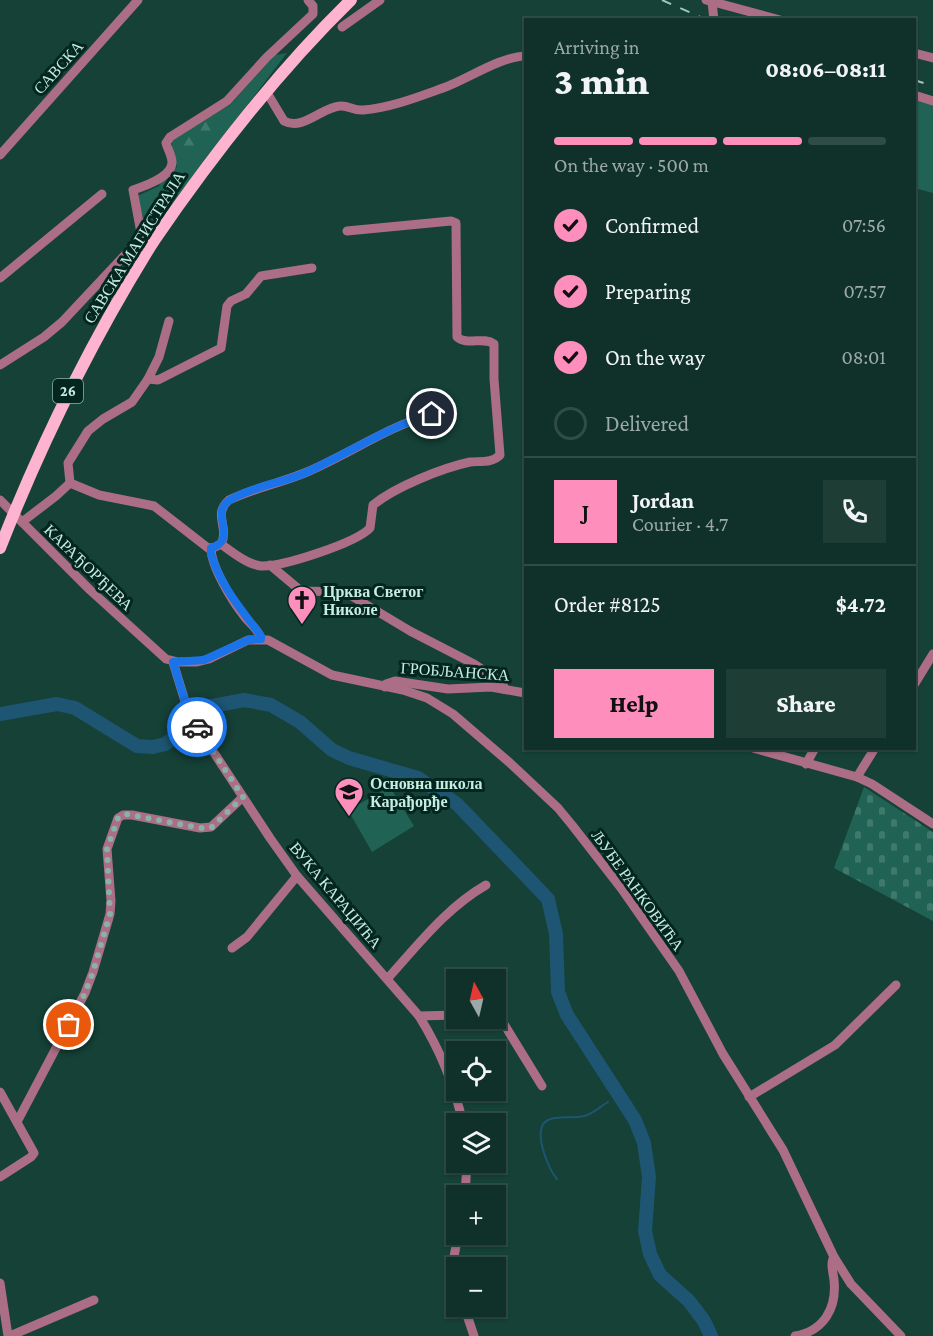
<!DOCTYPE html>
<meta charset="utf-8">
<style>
body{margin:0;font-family:"Crimson Pro",serif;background:#1e3d35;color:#f1f3f6;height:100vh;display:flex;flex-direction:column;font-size:22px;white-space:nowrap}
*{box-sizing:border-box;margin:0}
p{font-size:20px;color:#9ca9a8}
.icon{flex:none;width:33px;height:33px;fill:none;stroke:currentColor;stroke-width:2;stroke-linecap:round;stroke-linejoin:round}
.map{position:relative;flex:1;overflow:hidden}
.drawer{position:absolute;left:524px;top:18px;width:392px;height:732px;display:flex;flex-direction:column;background:#103129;border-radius:0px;box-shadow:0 2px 4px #0004,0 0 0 2px #304c46}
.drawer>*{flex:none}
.needle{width:39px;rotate:352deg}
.buttons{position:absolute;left:446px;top:969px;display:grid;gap:12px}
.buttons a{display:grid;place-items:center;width:60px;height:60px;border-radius:0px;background:#103129;box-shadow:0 2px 4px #0004,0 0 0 2px #304c46;font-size:30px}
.pin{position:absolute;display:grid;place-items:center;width:51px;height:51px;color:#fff;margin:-26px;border:3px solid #fff;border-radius:50%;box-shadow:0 2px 6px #0007}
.courier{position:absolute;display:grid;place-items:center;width:60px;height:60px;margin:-30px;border:4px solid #1a73e8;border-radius:50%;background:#fff;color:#222;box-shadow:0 2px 8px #0007}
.summary em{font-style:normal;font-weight:800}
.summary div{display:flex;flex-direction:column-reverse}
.summary{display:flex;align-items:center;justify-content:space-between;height:102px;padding:0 30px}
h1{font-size:39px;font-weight:800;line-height:45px}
.bar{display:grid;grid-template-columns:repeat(4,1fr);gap:9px 6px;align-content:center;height:72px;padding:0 30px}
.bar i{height:8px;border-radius:4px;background:#304c46}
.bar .current{background:#fe8ebc}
.bar p{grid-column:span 4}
.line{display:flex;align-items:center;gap:15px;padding:0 30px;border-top:2px solid #304c46}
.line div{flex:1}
.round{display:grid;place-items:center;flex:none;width:63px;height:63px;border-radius:0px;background:#1e3d35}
ol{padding:0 30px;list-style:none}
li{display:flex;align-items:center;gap:18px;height:66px}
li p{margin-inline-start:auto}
li .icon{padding:6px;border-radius:50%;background:#fe8ebc;color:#111;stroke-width:4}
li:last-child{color:#9ca9a8}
li i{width:33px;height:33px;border:3px solid #304c46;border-radius:50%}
.cta{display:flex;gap:12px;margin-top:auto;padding:12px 30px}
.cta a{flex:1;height:69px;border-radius:0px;background:#fe8ebc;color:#111;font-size:24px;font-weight:800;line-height:69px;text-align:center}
.cta a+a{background:#1e3d35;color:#f1f3f6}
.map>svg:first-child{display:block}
.green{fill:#206253}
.forest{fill:url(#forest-firs)}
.cemetery{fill:url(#cemetery-stones)}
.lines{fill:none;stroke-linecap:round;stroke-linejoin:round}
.stream{stroke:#1d5572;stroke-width:2}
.river{stroke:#1d5572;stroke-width:14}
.minor{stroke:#ab6e85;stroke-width:9}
.major{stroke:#feb3cf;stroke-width:12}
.rail{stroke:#9fc6bb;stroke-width:2;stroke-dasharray:10 10;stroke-linecap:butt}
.major-bridge{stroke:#feb3cf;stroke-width:12}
.done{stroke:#89b1a6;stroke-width:6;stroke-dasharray:0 10.8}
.route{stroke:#1a73e8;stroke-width:8}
.labels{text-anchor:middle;stroke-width:6;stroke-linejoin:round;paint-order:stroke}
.shield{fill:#03261f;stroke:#8cb1a8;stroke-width:1.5}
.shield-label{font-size:15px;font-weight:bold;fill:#c7ede2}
.street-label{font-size:16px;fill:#c7ede2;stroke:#03261f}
.poi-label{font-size:16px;font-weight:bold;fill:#c7ede2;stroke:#03261f;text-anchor:start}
</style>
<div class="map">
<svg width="933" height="1336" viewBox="0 0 933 1336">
<defs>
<pattern id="forest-firs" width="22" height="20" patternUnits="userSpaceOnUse" patternTransform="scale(1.5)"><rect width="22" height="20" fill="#206253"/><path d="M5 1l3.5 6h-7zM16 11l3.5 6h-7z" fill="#3f796b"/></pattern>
<pattern id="cemetery-stones" width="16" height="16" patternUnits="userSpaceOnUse" patternTransform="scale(1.5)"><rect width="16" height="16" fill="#206253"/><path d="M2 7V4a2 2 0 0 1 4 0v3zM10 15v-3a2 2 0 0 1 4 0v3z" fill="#3f796b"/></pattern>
</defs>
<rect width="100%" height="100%" fill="#154137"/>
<g class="green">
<polygon points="287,53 148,235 137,196 159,186 160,181 177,167 172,149 172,138 230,105 275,55"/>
<polygon points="914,99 933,105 933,193 914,188"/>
<polygon points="390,787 414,826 372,852 348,810"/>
</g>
<polygon class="forest" points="214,116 219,125 202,150 189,158 180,149 172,149 172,138"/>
<polygon class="cemetery" points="864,787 933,832 933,921 834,868"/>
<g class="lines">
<path class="stream" d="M557 1179C548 1169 531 1128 548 1120 558 1115 573 1119 584 1116 593 1114 601 1106 608 1102"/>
<polyline class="river" points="0,714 57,704 75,708 137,746 153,747 165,744 175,737 197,712 207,707 244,700 271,705 300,722 332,750 349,758 418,778 457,804 548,899 556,934 558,992 567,1015 635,1120 644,1143 649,1177 645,1231 650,1254 660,1275 689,1301 704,1321 711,1336"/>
<g class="minor">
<polyline points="706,0 780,20"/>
<polyline points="712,2 714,20"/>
<polyline points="342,27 380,0"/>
<polyline points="914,53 933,58"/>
<path d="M266 91 284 121C303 131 322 107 340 106 348 105 354 111 363 110 390 108 418 97 443 88 468 79 499 57 525 56"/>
<polyline points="914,95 933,101"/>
<polyline points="0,155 138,0"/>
<polyline points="0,278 102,194"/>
<path d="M0 365 44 337 62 322 138 241 141 233 133 190C145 186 172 177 172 162 172 156 168 150 166 143L170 137 227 101 267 57 313 14V6L308 0"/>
<polyline points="148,379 158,380 221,348 227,306 231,301 246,294 261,276 312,268"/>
<polyline points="70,483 99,495 154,506 208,548 213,548 221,544"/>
<polyline points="0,500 90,590 166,659 178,662 197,662 209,659 248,640 268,640 332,675 403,690 427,698 453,714 510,763 558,808 572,825 621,888 679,971 723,1054 783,1150 834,1257 851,1284 901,1336"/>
<polyline points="22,522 56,496 70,483 68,463 88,431 103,419 132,402 148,379 159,357 169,321"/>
<path d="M221 544C232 552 247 564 261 566 282 567 356 543 370 528L373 505C395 487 442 468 470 462 480 461 493 463 500 455L494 379V344C483 336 467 346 457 337L456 223 451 221 347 231"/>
<path d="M221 544C230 527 212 515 229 500 254 488 281 483 307 472 349 454 387 427 432 414"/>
<path d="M211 548C211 567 233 602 244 616 250 624 259 630 261 639"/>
<polyline points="270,565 301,591 345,592 410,631 474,664 503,683 504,689"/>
<path d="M173 662 188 711 199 730 270 838 297 876 419 1016C439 1048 455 1087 463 1124"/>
<polyline points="914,685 933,654"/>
<polyline points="385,687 386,684 395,681 448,689 491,687 525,693"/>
<polyline points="753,748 857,777 872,784 933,824"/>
<polyline points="806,764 815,748"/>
<polyline points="857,777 875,748"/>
<polyline points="232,948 247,937 297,876"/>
<path d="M388 978C418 945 446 908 486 885"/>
<polyline points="419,1016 456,1015"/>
<polyline points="495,1016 504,1024 542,1086"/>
<polyline points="0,1092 34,1153 31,1157 0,1177"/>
<polyline points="749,1097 835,1045 896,985"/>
<polyline points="17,1122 85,993 93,972 110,914 111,901 107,849 118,818 123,815 132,815 200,828 211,827 243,797"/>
<polyline points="465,1196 467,1162"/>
<polyline points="456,1281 454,1257 458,1234"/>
<polyline points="0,1283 8,1336"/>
<polyline points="464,1306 474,1336"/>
<polyline points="10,1336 94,1300"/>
<path d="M795 1336C824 1331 837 1308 834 1280 833 1272 830 1263 834 1257"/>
</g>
<path class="major" d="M153 242C212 156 276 73 351 0"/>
<g class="rail">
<polyline points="662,0 707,20"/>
<polyline points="914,80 933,86"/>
</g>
<path class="major-bridge" d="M0 548C42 441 92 340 153 242"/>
</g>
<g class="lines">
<polyline class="done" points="69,1025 85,993 93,972 110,914 107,849 118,818 126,814 200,828 211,828 243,797 197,727"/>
<path class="route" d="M197 727 188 711 173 662 204 660 248 640 261 639V636C241 609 221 587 211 554V548C240 539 208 513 230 500 253 486 283 483 307 472 349 453 387 427 432 414"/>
</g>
<defs>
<g id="church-pin" transform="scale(1.5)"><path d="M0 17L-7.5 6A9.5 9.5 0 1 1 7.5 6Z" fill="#fe8ebc" stroke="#03261f"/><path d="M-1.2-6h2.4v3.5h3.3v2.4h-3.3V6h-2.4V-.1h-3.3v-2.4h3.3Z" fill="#111"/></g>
<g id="school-pin" transform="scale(1.5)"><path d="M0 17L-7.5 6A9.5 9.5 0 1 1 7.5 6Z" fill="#fe8ebc" stroke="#03261f"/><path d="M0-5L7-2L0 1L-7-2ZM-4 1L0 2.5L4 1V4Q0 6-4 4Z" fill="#111"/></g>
</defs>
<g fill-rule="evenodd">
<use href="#church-pin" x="302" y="600"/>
<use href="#school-pin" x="349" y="792"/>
</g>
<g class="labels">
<rect class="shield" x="53" y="379" width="30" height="24" rx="4.5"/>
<g class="shield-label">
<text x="68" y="396">26</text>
</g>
<g class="street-label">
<text transform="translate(58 67) rotate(-48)" y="6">САВСКА</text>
<text transform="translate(134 247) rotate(-58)" y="6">САВСКА МАГИСТРАЛА</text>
<text transform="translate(89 567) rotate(44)" y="6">КАРАЂОРЂЕВА</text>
<text transform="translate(455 671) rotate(4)" y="6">ГРОБЉАНСКА</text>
<text transform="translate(638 890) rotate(54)" y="6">ЉУБЕ РАНКОВИЋА</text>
<text transform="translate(336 895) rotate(50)" y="6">ВУКА КАРАЏИЋА</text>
</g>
<g class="poi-label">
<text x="323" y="597">Црква Светог<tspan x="323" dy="18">Николе</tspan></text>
<text x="370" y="789">Основна школа<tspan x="370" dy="18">Карађорђе</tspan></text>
</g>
</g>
</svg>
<div class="buttons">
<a><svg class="needle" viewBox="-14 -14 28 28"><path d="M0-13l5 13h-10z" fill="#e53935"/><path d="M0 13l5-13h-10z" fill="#9ca9a8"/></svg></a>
<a><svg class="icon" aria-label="locate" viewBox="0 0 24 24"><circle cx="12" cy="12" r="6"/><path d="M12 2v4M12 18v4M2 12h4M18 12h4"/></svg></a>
<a><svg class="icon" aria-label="layers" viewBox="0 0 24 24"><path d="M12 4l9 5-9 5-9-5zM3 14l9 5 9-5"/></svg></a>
<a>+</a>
<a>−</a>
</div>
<div class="pin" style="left:69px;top:1025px;background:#ea580c"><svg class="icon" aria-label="bag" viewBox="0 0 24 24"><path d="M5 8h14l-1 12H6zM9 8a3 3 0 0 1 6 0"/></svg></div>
<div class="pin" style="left:432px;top:414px;background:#1f2937"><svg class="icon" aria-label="home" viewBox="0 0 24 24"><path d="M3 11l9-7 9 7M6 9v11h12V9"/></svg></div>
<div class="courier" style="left:197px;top:727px"><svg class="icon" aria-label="car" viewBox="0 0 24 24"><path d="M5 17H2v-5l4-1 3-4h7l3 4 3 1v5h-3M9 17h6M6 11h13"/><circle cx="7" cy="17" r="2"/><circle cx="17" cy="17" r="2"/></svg></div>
<section class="drawer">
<div class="summary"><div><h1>3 min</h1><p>Arriving in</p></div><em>08:06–08:11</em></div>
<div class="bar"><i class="current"></i><i class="current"></i><i class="current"></i><i></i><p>On the way · 500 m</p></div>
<ol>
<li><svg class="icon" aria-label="check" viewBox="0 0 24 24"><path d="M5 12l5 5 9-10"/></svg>Confirmed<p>07:56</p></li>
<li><svg class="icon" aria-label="check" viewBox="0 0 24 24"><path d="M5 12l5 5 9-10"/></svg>Preparing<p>07:57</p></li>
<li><svg class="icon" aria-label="check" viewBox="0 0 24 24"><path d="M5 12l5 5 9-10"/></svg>On the way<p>08:01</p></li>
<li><i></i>Delivered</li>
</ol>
<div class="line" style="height:108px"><b class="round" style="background:#fe8ebc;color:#111">J</b><div><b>Jordan</b><p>Courier · 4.7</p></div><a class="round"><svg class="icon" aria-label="phone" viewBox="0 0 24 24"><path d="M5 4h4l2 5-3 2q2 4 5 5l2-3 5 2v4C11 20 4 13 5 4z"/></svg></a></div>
<div class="line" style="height:78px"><div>Order #8125</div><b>$4.72</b></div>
<div class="cta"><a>Help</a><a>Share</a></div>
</section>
</div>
